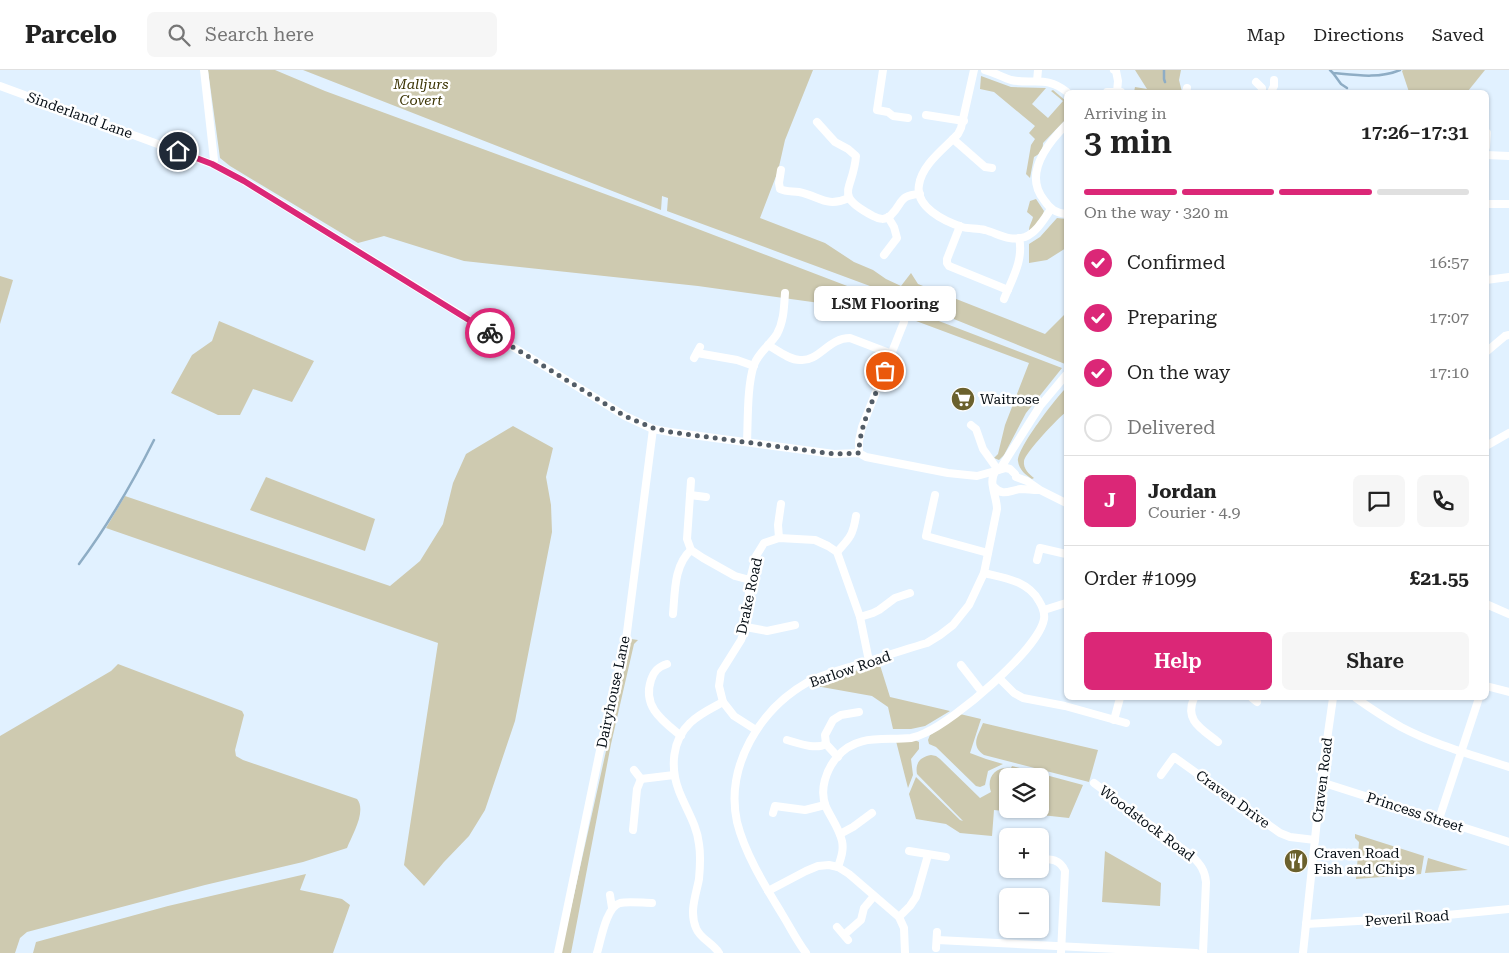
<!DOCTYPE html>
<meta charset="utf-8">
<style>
body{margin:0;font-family:"Roboto Serif",serif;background:#f6f6f6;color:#222;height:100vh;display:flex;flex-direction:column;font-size:19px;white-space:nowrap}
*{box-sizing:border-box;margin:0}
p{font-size:16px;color:#767676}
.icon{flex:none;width:28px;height:28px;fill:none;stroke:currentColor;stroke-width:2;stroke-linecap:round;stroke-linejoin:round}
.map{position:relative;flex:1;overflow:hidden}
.drawer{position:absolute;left:1064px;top:20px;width:425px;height:610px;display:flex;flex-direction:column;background:#fff;border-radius:8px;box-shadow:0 1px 4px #0004}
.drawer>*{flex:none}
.controls{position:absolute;left:999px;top:698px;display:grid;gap:10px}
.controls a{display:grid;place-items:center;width:50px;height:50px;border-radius:8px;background:#fff;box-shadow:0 1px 4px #0004;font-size:25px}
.pin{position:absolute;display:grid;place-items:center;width:42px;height:42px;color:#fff;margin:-21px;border:2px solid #fff;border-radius:50%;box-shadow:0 1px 5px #0007}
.courier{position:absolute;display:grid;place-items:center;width:50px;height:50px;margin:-25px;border:4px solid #db2777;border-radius:50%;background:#fff;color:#222;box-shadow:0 1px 6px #0007}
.bubble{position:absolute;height:35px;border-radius:8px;background:#fff;box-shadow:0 1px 4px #0004;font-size:16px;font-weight:600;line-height:35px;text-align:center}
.summary em{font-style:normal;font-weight:600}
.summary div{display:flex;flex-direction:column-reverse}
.summary{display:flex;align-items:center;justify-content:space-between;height:85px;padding:0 20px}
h1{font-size:32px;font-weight:600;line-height:38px}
.bar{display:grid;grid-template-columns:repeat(4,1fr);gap:8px 5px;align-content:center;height:60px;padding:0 20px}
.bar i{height:6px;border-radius:4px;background:#e0e0e0}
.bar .selected{background:#db2777}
.bar p{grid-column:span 4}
.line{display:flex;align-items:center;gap:12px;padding:0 20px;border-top:1px solid #e0e0e0}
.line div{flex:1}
.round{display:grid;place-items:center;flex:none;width:52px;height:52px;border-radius:8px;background:#f6f6f6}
ol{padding:0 20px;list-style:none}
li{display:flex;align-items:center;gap:15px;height:55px}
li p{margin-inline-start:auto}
li .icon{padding:5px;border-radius:50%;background:#db2777;color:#fff;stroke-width:4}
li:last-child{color:#767676}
li i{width:28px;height:28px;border:2px solid #e0e0e0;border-radius:50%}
.button{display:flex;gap:10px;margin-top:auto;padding:10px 20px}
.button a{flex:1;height:58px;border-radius:8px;background:#db2777;color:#fff;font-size:20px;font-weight:600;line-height:58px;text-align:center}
.button a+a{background:#f6f6f6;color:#222}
header{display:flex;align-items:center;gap:30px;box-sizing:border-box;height:70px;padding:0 25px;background:#fff;border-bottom:1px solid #e0e0e0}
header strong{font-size:24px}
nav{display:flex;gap:28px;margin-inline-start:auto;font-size:18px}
.search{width:350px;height:45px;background:#f6f6f6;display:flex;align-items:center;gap:12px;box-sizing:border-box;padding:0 18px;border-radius:8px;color:#767676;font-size:19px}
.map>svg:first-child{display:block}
.green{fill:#cecab0;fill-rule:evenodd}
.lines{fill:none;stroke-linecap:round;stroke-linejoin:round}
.stream{stroke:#8eadc5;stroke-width:2.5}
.minor{stroke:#fff;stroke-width:8}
.done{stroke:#535d67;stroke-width:5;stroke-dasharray:0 9}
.route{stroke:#db2777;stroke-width:6}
.labels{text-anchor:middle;stroke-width:5;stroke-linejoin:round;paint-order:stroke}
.park-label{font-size:14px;font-style:italic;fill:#3b3303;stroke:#fff}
.street-label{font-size:14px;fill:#060e15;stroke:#fff}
.poi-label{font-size:14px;fill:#060e15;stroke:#fff;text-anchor:start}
</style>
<header>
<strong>Parcelo</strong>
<div class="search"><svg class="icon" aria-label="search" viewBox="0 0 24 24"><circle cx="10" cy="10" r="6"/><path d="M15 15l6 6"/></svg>Search here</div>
<nav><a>Map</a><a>Directions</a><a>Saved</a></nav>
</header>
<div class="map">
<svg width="1509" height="883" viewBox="0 0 1509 883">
<rect width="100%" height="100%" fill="#e1f1ff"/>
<g class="green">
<polygon points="208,0 275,0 325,21 643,138 1062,298 1026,343 1004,385 999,390 994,388 998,384 1005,355 1029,293 908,248 899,248 884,242 698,216 464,191 384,166 358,173 230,96 220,88"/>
<polygon points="303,0 813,0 785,70 778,101 760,148 825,173 854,192 873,200 886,209 901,216 911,203 918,214 1045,264 1066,243 1066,294 1065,294 897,226 667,141 668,128 662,126 661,140"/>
<polygon points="1135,0 1181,0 1179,10 1182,22 1134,22 1135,17 1147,19"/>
<polygon points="1403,0 1485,0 1468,21 1465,22 1409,22 1402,1"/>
<path d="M981 6 1011 17 1046 18 1032 34 1048 48 1063 31 1051 21 1053 20 1066 31V49L1043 73C1043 80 1040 84 1034 87L1030 108 1026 104 1031 75 1035 69 1029 63 1035 56 994 22 980 19Z"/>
<path d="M1036 129 1044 141C1042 149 1036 156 1029 161 1029 155 1032 152 1033 147L1027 142 1030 131Z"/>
<polygon points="1057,148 1066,149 1066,178 1047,190 1029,193 1029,174 1040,167"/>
<polygon points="0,206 13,210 0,254"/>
<polygon points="219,251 314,291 292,332 253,319 240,345 218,345 171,323 192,285 212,271"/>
<path d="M1066 318V342C1058 348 1025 383 1024 391 1023 399 1029 404 1034 408L1032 409C1026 405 1019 400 1018 391 1017 378 1056 328 1066 318Z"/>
<polygon points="513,356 553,378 546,407 551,435 552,462 515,651 485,740 469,766 444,792 424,816 404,795 438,573 106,458 125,426 390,516 420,491 443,454 453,413 466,384"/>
<polygon points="266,407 375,449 365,481 250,440"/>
<polygon points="631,569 638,570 634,574 611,674 571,883 561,883"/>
<polygon points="879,592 890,627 950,641 925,656 911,659 893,659 888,637 872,626 816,616"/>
<path d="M118 594 242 641 244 645 235 680 236 686 243 690 357 729C367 741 352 765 347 778L303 792 205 815 27 862 20 868 15 883H0V666L111 601Z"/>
<polygon points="960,644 981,649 970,683 986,689 1003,694 988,701 985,715 980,717 976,716 936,677 929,674 928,670 930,665"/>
<path d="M983 653 1098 680 1089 712 984 685C970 675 978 666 983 653Z"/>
<polygon points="915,670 919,672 919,679 911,689 913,705 908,718 896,671"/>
<path d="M931 685 936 686 940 689 980 728 991 722C986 708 995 696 1011 698L1012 696 1083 715 1069 748 994 740 992 766 960 763 946 754 916 749 909 724 916 707 960 750 963 751 917 704C915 693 920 687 931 685ZM1008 706H1040V739H1008Z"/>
<polygon points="1355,764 1424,786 1421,804 1356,809 1359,772 1355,768"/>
<polygon points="1105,781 1161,813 1160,836 1102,832"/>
<polygon points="1428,788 1468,800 1425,803"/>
<polygon points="306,804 300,820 342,829 350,835 333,883 33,883 36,872 168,836"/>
</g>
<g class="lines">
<g class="stream">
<polyline points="1164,0 1164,9 1165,12"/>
<path d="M1330 0 1333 3C1355 5 1379 9 1400 0"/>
<polyline points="1333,3 1341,14 1347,18"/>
<path d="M79 494C108 455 132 414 154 370"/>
</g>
<g class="minor">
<polyline points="204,0 214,90 212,94"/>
<polyline points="883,0 877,40 888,42 893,46 908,48"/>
<path d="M974 0 961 58 958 64C945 78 922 94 919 115 915 137 944 151 962 157 969 159 977 158 985 160 999 164 1010 172 1025 167 1037 162 1044 149 1051 139"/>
<path d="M985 0C993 2 1002 7 1011 10 1033 15 1046 5 1067 22"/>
<polyline points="1114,0 1116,1 1118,11 1117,22"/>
<polyline points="1037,11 1038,0"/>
<polyline points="1256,12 1262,18 1262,22"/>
<polyline points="0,16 212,94 244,111 625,346 653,359 670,362 834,384 859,383 866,387 948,403 977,406 1006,398 1010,399 1015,404"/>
<polyline points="1107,22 1121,22"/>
<polyline points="1186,22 1187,18"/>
<polyline points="1271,22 1274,16 1274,10"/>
<polyline points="926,45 964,51"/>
<path d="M817 52 835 72 848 79 856 86C853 122 832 124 873 146 879 149 885 151 891 145 903 134 898 125 920 124"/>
<path d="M1066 55C1048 73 1023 104 1044 130 1050 139 1056 143 1066 144"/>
<polyline points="953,69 985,97 992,98"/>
<polyline points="1486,77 1487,63"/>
<polyline points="1486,85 1509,86"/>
<path d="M781 100 779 113 780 119C786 122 792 121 799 122 820 126 825 138 849 128"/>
<polyline points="1486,134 1509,134"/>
<polyline points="960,156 947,189 947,193 949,196 1008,220"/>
<polyline points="884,185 897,168 894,157 888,147"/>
<polyline points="1486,210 1509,207"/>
<path d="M1004 229C1012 209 1024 190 1019 168"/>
<path d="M768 275C777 280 789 290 800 290 819 292 828 268 850 268L892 284"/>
<polyline points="1486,282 1505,266 1509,265"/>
<polyline points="697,283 737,290 754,296"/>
<polyline points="694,288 700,277"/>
<polyline points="971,355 976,359 983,379 998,400"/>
<path d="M747 372C748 351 747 315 754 295 758 283 770 275 777 264 784 251 784 237 785 223"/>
<polyline points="1486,376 1509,363"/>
<polyline points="859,383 859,371 862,357 904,252"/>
<polyline points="1000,399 1040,336 1066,305"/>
<polyline points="1016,407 1027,411 1040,420 1066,433"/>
<polyline points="691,411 687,469 691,480 703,488 735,506 750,510"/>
<path d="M994 417C1003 427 1010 420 1021 419 1027 419 1032 420 1038 420"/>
<polyline points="690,425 706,427"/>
<polyline points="935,425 926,466 988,483"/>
<polyline points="779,468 778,455 781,434"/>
<path d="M837 482C850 468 853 465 856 446"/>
<polyline points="1037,490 1040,478 1066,484"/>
<polyline points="1486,534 1509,544"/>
<polyline points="1044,540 1066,533"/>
<path d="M673 544C675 522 674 495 691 480"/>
<polyline points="860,547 873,543 879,540 895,528 910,523"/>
<polyline points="746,557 767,561 795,555"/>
<path d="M667 594C658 597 654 601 651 610 642 637 663 651 681 666"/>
<polyline points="961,595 982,622"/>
<polyline points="999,608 1014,623 1023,628 1065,636 1126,653"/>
<polyline points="1486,616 1509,622"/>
<path d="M1194 628C1184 651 1202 659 1218 672"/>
<polyline points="1252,628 1257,632"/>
<path d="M1356 628C1370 638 1385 648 1401 657 1435 675 1473 685 1509 697"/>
<polyline points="1114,650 1120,628"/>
<polyline points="756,660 734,646 723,632 719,616 721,602 741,570 746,557 750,510 756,486 764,473 779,468 815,470 828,476 837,482 860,547 869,591"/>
<path d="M787 670C798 673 815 680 826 674"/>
<polyline points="838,687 826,674 825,665 833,650 841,645 859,642"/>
<polyline points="634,700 641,709"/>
<polyline points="1161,705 1174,687 1280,763 1290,767 1315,770"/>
<polyline points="1321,712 1509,772"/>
<path d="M1094 713 1192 786C1200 794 1205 800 1206 812L1203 883"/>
<polyline points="773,743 775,736 805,740 825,735"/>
<polyline points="1439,749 1479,628"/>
<polyline points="633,760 637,719 641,709 674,705"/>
<polyline points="840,764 853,757 872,743"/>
<polyline points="909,781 946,787"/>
<polyline points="1004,787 1008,787"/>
<path d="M1040 789C1051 789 1060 789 1065 801L1061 883"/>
<path d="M838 797C841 788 844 780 842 771 839 758 831 748 826 737 819 720 826 700 837 687 857 663 885 671 911 668 916 667 921 665 925 663 954 651 1039 579 1044 549 1045 543 1042 536 1039 531 1028 511 1005 508 984 503"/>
<polyline points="768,821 806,801 818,796 829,795 838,797 849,804 899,847 904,858 905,883"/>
<polyline points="610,825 612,838"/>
<polyline points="899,847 910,836 916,827 928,785"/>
<polyline points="1306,854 1427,847 1509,839"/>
<polyline points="837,857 848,870"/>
<polyline points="845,864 861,850 864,838 874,826"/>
<polyline points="937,870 1196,883"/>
<polyline points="936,878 937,862"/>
<polyline points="558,883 603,666 626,570 653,359"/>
<path d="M597 883C601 870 606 837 620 833 628 831 644 833 652 833"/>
<path d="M719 883C713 873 700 869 696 858 689 842 696 825 699 809 700 798 701 786 699 774 697 755 686 739 679 721 670 698 672 670 690 653 699 644 712 638 723 632"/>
<path d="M806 883C797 871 790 857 782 844 765 816 745 784 737 752 725 696 760 639 808 612 827 602 848 598 869 591 888 585 907 579 927 573L940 565 953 555 969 535 984 503 997 439C997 427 988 412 995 402"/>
<polyline points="1303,883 1321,712 1333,628"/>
</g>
</g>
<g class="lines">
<path class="done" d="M490 263 625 346 653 358 670 362 834 384 859 383C859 355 875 327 885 301"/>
<polyline class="route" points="178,81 212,94 244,111 490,263"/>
</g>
<defs>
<g id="supermarket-disc" transform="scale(1.25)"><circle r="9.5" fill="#6b612d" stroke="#fff"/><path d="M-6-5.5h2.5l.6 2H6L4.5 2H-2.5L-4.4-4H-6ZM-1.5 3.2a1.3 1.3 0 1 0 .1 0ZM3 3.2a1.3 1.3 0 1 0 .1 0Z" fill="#fff"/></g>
<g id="restaurant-disc" transform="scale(1.25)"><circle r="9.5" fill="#6b612d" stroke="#fff"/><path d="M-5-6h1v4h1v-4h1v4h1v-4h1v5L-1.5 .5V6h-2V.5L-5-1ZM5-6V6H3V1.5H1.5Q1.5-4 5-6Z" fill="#fff"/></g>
</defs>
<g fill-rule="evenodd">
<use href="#supermarket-disc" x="963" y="329"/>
<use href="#restaurant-disc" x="1296" y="791"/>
</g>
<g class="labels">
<g class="park-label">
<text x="421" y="19">Malljurs<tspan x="421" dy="16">Covert</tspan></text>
</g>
<g class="street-label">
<text transform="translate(80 45) rotate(20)" y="5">Sinderland Lane</text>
<text transform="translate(749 526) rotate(-78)" y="5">Drake Road</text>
<text transform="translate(850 599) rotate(-19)" y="5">Barlow Road</text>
<text transform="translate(613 622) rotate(-78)" y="5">Dairyhouse Lane</text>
<text transform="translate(1322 710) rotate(-83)" y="5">Craven Road</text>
<text transform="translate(1233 729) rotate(36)" y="5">Craven Drive</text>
<text transform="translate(1415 742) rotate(18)" y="5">Princess Street</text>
<text transform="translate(1147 753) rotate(37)" y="5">Woodstock Road</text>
<text transform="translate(1407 848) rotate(-4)" y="5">Peveril Road</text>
</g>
<g class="poi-label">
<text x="980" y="334">Waitrose</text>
<text x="1314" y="788">Craven Road<tspan x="1314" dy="16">Fish and Chips</tspan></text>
</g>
</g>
</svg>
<div class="controls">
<a><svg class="icon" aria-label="layers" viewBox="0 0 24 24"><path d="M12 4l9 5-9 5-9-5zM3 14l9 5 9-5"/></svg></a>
<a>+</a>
<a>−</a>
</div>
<div class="pin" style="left:885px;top:301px;background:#ea580c"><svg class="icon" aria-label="bag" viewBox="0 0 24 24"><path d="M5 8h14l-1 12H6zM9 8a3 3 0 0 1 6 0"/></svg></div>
<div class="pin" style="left:178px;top:81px;background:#1f2937"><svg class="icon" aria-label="home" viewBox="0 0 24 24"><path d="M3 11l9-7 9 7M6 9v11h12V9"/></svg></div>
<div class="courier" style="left:490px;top:263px"><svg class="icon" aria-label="bike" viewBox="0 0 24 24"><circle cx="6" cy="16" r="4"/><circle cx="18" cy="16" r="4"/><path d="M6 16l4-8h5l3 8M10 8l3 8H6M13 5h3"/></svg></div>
<div class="bubble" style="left:814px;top:216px;width:142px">LSM Flooring</div>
<section class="drawer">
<div class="summary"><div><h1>3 min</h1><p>Arriving in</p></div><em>17:26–17:31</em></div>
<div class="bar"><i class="selected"></i><i class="selected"></i><i class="selected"></i><i></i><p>On the way · 320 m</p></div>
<ol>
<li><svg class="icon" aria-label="check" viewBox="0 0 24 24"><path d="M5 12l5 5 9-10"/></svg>Confirmed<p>16:57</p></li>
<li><svg class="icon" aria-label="check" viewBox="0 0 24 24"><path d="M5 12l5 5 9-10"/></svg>Preparing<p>17:07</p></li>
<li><svg class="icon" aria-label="check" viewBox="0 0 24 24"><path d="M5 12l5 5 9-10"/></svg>On the way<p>17:10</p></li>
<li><i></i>Delivered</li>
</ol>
<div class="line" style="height:90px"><b class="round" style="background:#db2777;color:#fff">J</b><div><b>Jordan</b><p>Courier · 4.9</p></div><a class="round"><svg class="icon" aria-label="chat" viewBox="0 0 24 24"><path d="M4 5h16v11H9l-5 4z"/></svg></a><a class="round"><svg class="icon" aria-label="phone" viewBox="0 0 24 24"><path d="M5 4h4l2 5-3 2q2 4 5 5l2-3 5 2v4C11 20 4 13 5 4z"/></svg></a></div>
<div class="line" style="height:65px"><div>Order #1099</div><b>£21.55</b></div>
<div class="button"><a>Help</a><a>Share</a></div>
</section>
</div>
